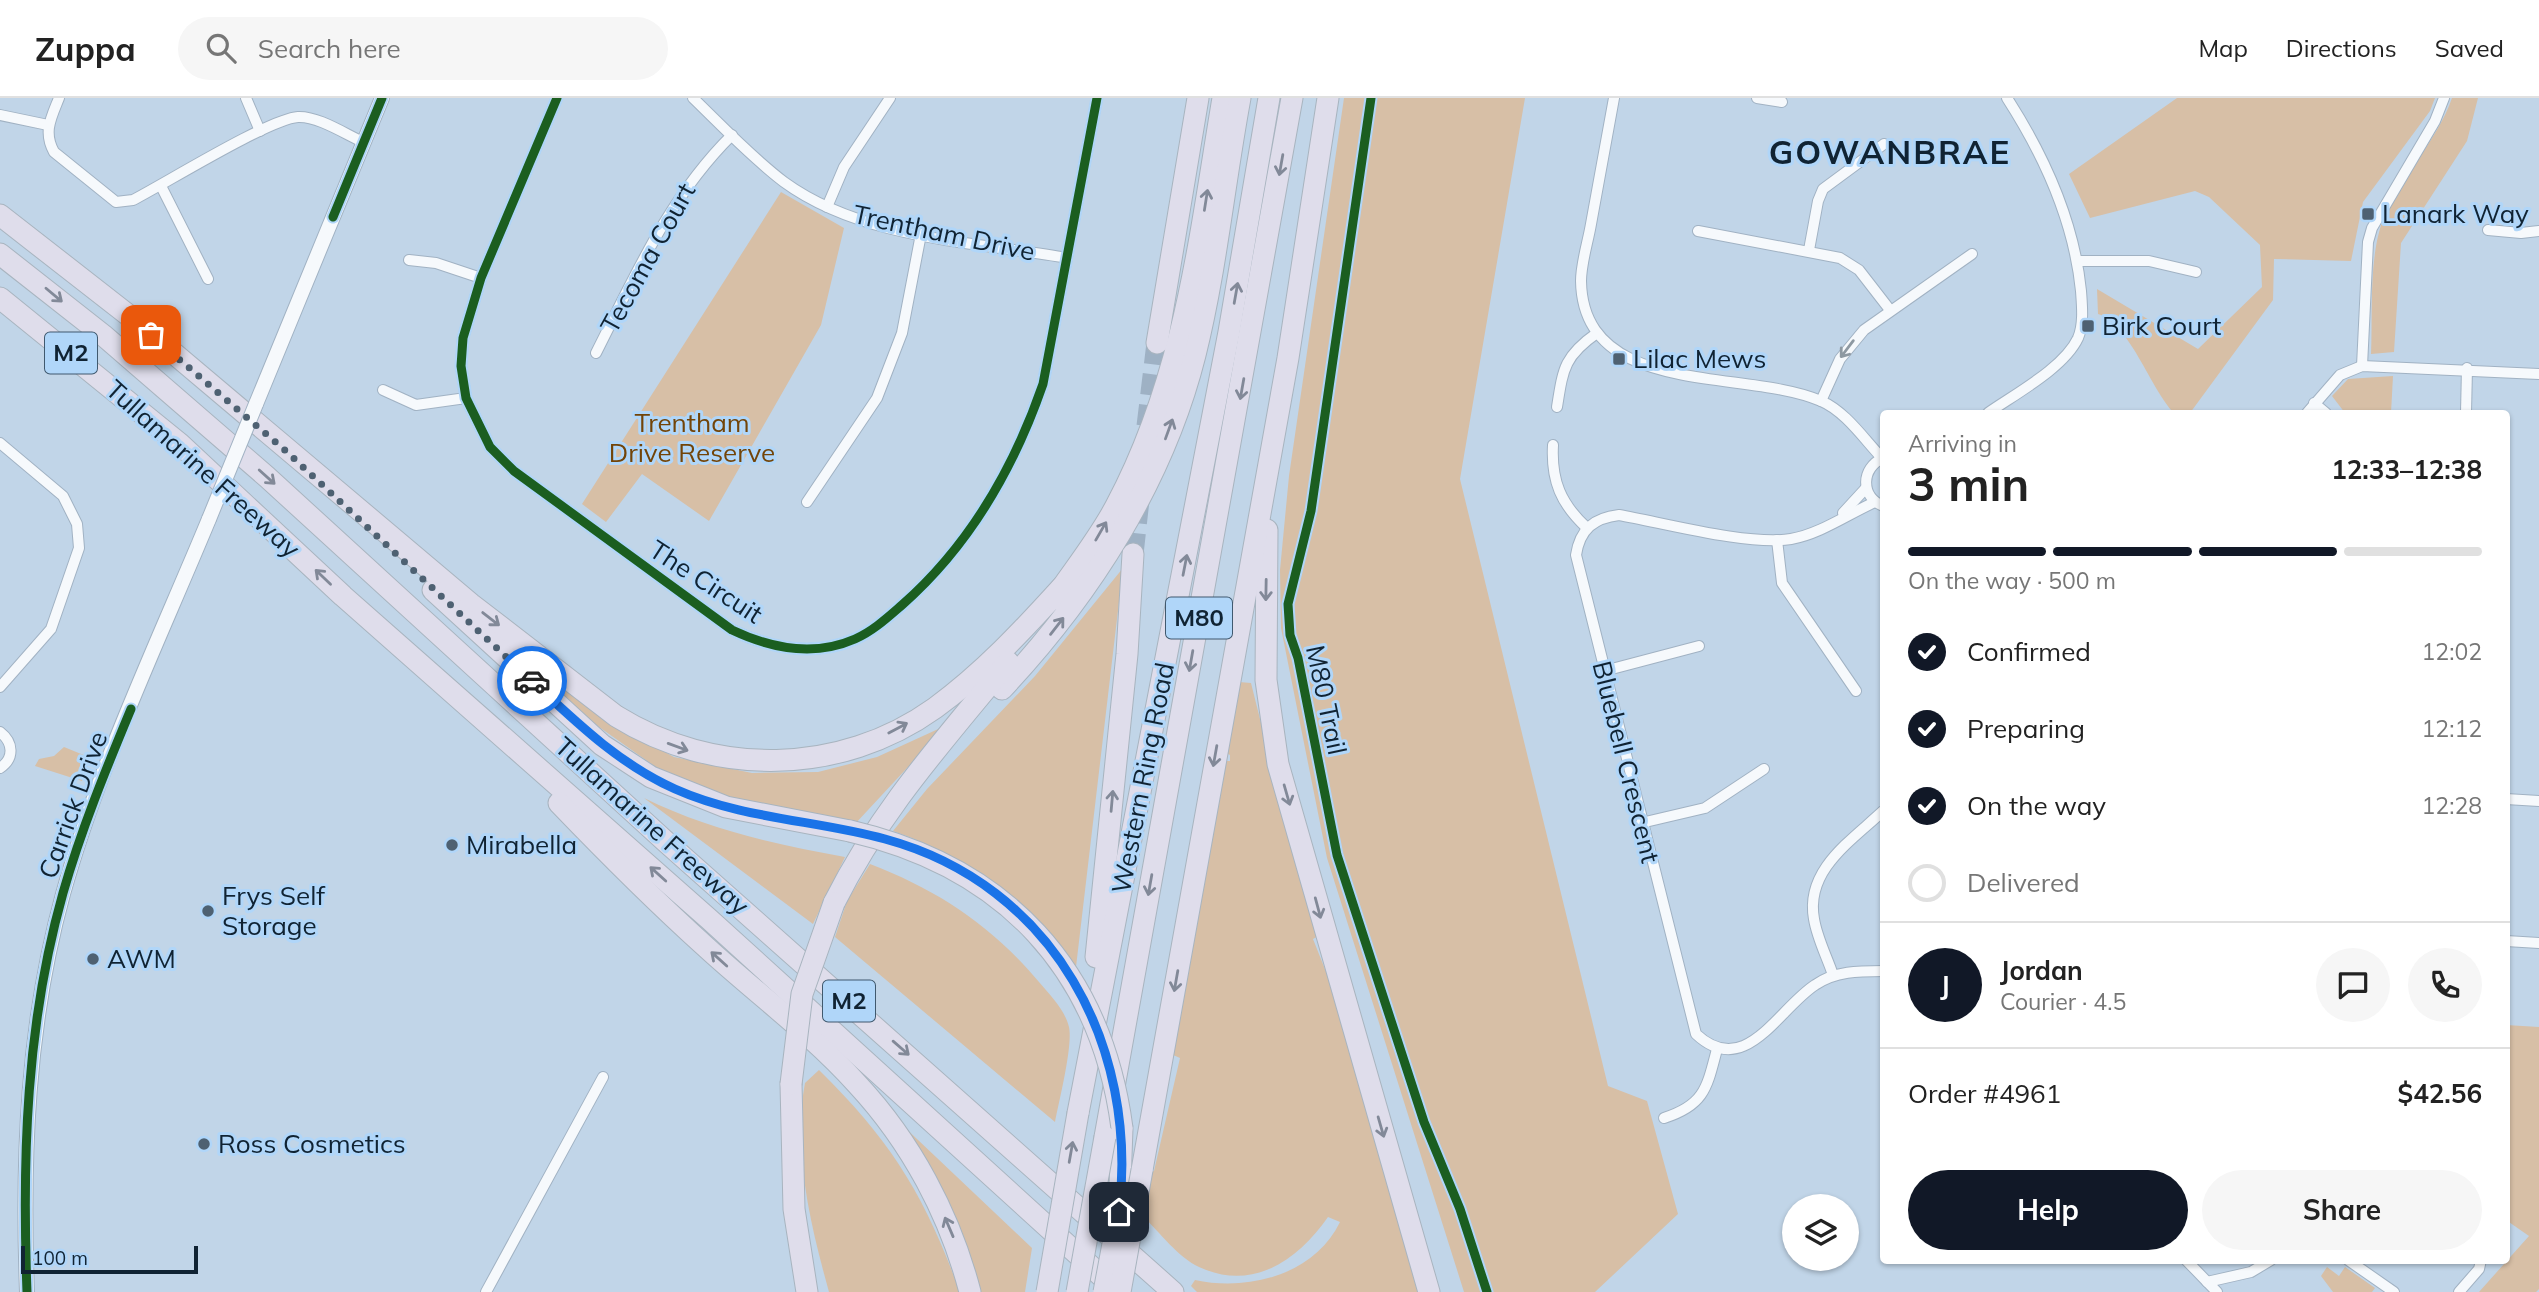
<!DOCTYPE html>
<meta charset="utf-8">
<style>
body{margin:0;font-family:Mulish,sans-serif;background:#f6f6f6;color:#222;height:100vh;display:flex;flex-direction:column;font-size:26px;white-space:nowrap}
*{box-sizing:border-box;margin:0}
p{font-size:23px;color:#767676}
.icon{flex:none;width:38px;height:38px;fill:none;stroke:currentColor;stroke-width:2;stroke-linecap:round;stroke-linejoin:round}
.map{position:relative;flex:1;overflow:hidden}
.panel{position:absolute;left:1880px;top:312px;width:630px;height:854px;display:flex;flex-direction:column;background:#fff;border-radius:7px;box-shadow:0 2px 5px #0004}
.panel>*{flex:none}
.controls{position:absolute;left:1782px;top:1096px;display:grid;gap:14px}
.controls a{display:grid;place-items:center;width:77px;height:77px;border-radius:50%;background:#fff;box-shadow:0 2px 5px #0004;font-size:35px}
.scale{position:absolute;left:21px;bottom:18px;width:177px;box-sizing:border-box;padding-left:7px;border:4px solid #102333;border-top:0;font-size:19px;line-height:24px;white-space:nowrap;color:#102333;-webkit-text-stroke:5px #b0d6f9;paint-order:stroke}
.pin{position:absolute;display:grid;place-items:center;width:60px;height:60px;color:#fff;margin:-30px;border-radius:14px;box-shadow:0 4px 10px #0006}
.courier{position:absolute;display:grid;place-items:center;width:70px;height:70px;margin:-35px;border:5px solid #1a73e8;border-radius:50%;background:#fff;color:#222;box-shadow:0 2px 9px #0007}
.summary em{font-style:normal;font-weight:700}
.summary div{display:flex;flex-direction:column-reverse}
.summary{display:flex;align-items:center;justify-content:space-between;height:119px;padding:0 28px}
h1{font-size:46px;font-weight:700;line-height:52px}
.bar{display:grid;grid-template-columns:repeat(4,1fr);gap:10px 7px;align-content:center;height:84px;padding:0 28px}
.bar i{height:9px;border-radius:5px;background:#e0e0e0}
.bar .current{background:#111827}
.bar p{grid-column:span 4}
.line{display:flex;align-items:center;gap:18px;padding:0 28px;border-top:2px solid #e0e0e0}
.line div{flex:1}
.round{display:grid;place-items:center;flex:none;width:74px;height:74px;border-radius:37px;background:#f6f6f6}
ol{padding:0 28px;list-style:none}
li{display:flex;align-items:center;gap:21px;height:77px}
li p{margin-inline-start:auto}
li .icon{padding:7px;border-radius:50%;background:#111827;color:#fff;stroke-width:4}
li:last-child{color:#767676}
li i{width:38px;height:38px;border:4px solid #e0e0e0;border-radius:50%}
.cta{display:flex;gap:14px;margin-top:auto;padding:14px 28px}
.cta a{flex:1;height:80px;border-radius:42px;background:#111827;color:#fff;font-size:28px;font-weight:700;line-height:80px;text-align:center}
.cta a+a{background:#f6f6f6;color:#222}
header{display:flex;align-items:center;gap:42px;box-sizing:border-box;height:98px;padding:0 35px;background:#fff;border-bottom:2px solid #e0e0e0}
header strong{font-size:33px}
nav{display:flex;gap:38px;margin-inline-start:auto;font-size:24px}
.search{width:490px;height:63px;background:#f6f6f6;display:flex;align-items:center;gap:18px;box-sizing:border-box;padding:0 24px;border-radius:38px;color:#767676;font-size:26px}
.map>svg:first-child{display:block}
.green{fill:#d7bfa6}
.lines{fill:none;stroke-linecap:round;stroke-linejoin:round}
.motorway-tunnel{stroke:#9eb1c4;stroke-width:21;stroke-dasharray:21 10;stroke-linecap:butt}
.minor-casing{stroke:#a1b2c3;stroke-width:12}
.tertiary-casing{stroke:#a1b2c3;stroke-width:16}
.motorway-casing{stroke:#a8b4bf;stroke-width:23}
.minor{stroke:#f6f9fc;stroke-width:10}
.tertiary{stroke:#f6f9fc;stroke-width:14}
.motorway{stroke:#dfddeb;stroke-width:21}
.tertiary-bridge-casing{stroke:#a1b2c3;stroke-width:16;stroke-linecap:butt}
.motorway-bridge-casing{stroke:#a8b4bf;stroke-width:23;stroke-linecap:butt}
.tertiary-bridge{stroke:#f6f9fc;stroke-width:14}
.motorway-bridge{stroke:#dfddeb;stroke-width:21}
.cycleway-casing{stroke:#b0d6f9;stroke-width:13}
.cycleway{stroke:#1b5e20;stroke-width:9}
.oneway{stroke:#828998}
.oneway2{stroke:#8e99a2}
.done{stroke:#4e6172;stroke-width:7;stroke-dasharray:0 12.6}
.route{stroke:#1a73e8;stroke-width:9}
.poi-dot{fill:#4e6172;stroke:#b0d6f9;stroke-width:2.5}
.labels{text-anchor:middle;stroke-width:6;stroke-linejoin:round;paint-order:stroke}
.shield{fill:#b0d6f9;stroke:#40596e;stroke-width:2}
.shield-label{font-size:24px;font-weight:bold;fill:#102333}
.poi-label{font-size:26px;fill:#102333;stroke:#b0d6f9;text-anchor:start}
.street-label{font-size:26px;fill:#102333;stroke:#b0d6f9}
.park-label{font-size:26px;fill:#724408;stroke:#b0d6f9}
.district-label{font-size:33px;font-weight:bold;letter-spacing:2px;fill:#102333;stroke:#b0d6f9}
</style>
<header>
<strong>Zuppa</strong>
<div class="search"><svg class="icon" aria-label="search" viewBox="0 0 24 24"><circle cx="10" cy="10" r="6"/><path d="M15 15l6 6"/></svg>Search here</div>
<nav><a>Map</a><a>Directions</a><a>Saved</a></nav>
</header>
<div class="map">
<svg width="2539" height="1194" viewBox="0 0 2539 1194">
<rect width="100%" height="100%" fill="#c1d5e8"/>
<g class="green">
<polygon points="1344,0 1525,0 1460,381 1608,988 1647,1003 1678,1116 1595,1194 1464,1194 1327,760 1281,530 1280,472 1289,378"/>
<path d="M2177 0H2435L2430 13 2363 104 2351 163 2274 161 2273 202 2190 315H2174C2150 290 2130 226 2098 216L2097 191 2198 251 2262 189 2260 147 2209 99 2195 93 2090 120 2069 76Z"/>
<path d="M2452 0H2478L2467 43 2401 145 2394 254 2371 256C2373 214 2368 155 2385 117 2403 75 2437 43 2452 0Z"/>
<polygon points="781,94 844,130 821,227 709,423 642,376 606,424 582,406"/>
<polygon points="2393,278 2391,315 2345,315 2332,298 2348,281"/>
<path d="M1123 470 1076 869C1027 805 970 759 893 733L927 691 1035 578Z"/>
<polygon points="555,578 611,625 674,659 752,675 818,674 877,659 947,627 855,726 735,701 670,679 582,617 548,584"/>
<path d="M1239 584 1251 585 1289 737 1320 837 1313 841 1336 899 1419 1194H1197L1191 1188 1195 1182C1249 1194 1315 1176 1340 1124L1328 1119C1298 1162 1253 1194 1199 1169 1178 1159 1160 1135 1143 1118L1151 1073H1154L1180 960 1171 956 1224 663H1230V657L1226 655Z"/>
<polygon points="64,649 91,660 82,683 35,668 39,661 54,658"/>
<path d="M644 700C709 732 775 746 845 759L813 826Z"/>
<path d="M870 766C938 792 992 828 1039 884 1050 897 1065 912 1069 929 1073 948 1059 1003 1055 1024L835 839 847 803Z"/>
<polygon points="2506,927 2539,929 2539,1191 2536,1194 2479,1194 2529,1138 2506,1122"/>
<path d="M819 972C893 1045 924 1097 960 1194H829C811 1129 792 1052 805 985Z"/>
<polygon points="898,1023 1032,1150 1025,1194 981,1194 969,1156"/>
<polygon points="2327,1169 2339,1178 2345,1169 2375,1190 2372,1194 2333,1194 2321,1178"/>
</g>
<g class="lines">
<g class="motorway-tunnel">
<polyline points="1147,328 1157,245"/>
<polyline points="1133,456 1139,402"/>
</g>
<g class="minor-casing">
<g id="minor">
<path d="M59 0C51 20 43 34 54 54L116 104 133 102C166 85 269 21 298 19 318 18 345 36 363 44"/>
<polyline points="246,0 260,33"/>
<path d="M557 0 481 180 463 240 461 268 466 300 490 349 514 373 732 532C770 550 814 559 855 541 873 533 887 520 902 507 969 448 1014 370 1043 286L1097 0"/>
<path d="M693 0C722 28 751 59 784 84 862 141 975 144 1067 160"/>
<path d="M1614 0C1606 42 1599 84 1591 126 1588 144 1581 165 1581 183 1583 301 1746 270 1821 303 1845 313 1864 341 1882 360"/>
<polyline points="1757,0 1782,4"/>
<polyline points="0,17 48,27"/>
<polyline points="161,88 208,181"/>
<polyline points="827,109 844,69 890,0"/>
<polyline points="2488,132 2521,135 2539,133"/>
<polyline points="1698,133 1840,160 1859,172 1890,212"/>
<polyline points="1809,152 1818,103 1823,91 1884,46"/>
<polyline points="409,162 436,165 481,180"/>
<polyline points="2078,163 2149,163 2196,174"/>
<path d="M596 255C635 178 669 99 732 37"/>
<polyline points="2362,268 2368,144 2372,130 2435,23 2444,0"/>
<polyline points="383,292 416,307 466,300"/>
<polyline points="1821,303 1840,261 1864,232 1972,156"/>
<polyline points="2314,305 2326,315"/>
<path d="M1557 309C1563 271 1564 258 1597 235"/>
<path d="M1988 315C2015 296 2064 270 2078 240 2084 226 2082 207 2081 193 2074 123 2045 59 2007 0"/>
<polyline points="2307,315 2340,277 2362,268 2539,276"/>
<polyline points="2466,315 2467,270"/>
<polyline points="0,345 63,398 77,426 79,450 51,531 0,589"/>
<path d="M1553 347C1551 383 1561 406 1587 430"/>
<path d="M1883 360C1861 370 1860 398 1883 408"/>
<polyline points="807,404 877,300 902,235 921,136"/>
<path d="M1875 404C1848 416 1820 436 1791 441 1749 448 1664 425 1619 417 1594 420 1580 431 1576 457L1696 936C1745 982 1778 911 1815 887 1835 873 1859 873 1883 873"/>
<polyline points="1843,415 1866,390"/>
<polyline points="1777,442 1782,485 1856,593"/>
<polyline points="1604,573 1699,548"/>
<path d="M0 634C13 644 15 660 0 670"/>
<polyline points="2506,701 2539,703"/>
<polyline points="1641,725 1705,710 1764,671"/>
<polyline points="2506,843 2539,845"/>
<path d="M1833 877C1827 859 1817 840 1814 821 1805 772 1851 743 1883 713"/>
<path d="M1664 1020C1705 1007 1707 989 1717 951"/>
<polyline points="2186,1162 2217,1194"/>
<polyline points="2348,1162 2394,1194"/>
<polyline points="2207,1184 2251,1174 2271,1162"/>
<polyline points="486,1194 603,979"/>
<polyline points="2459,1194 2479,1171 2481,1162"/>
</g>
</g>
<g class="tertiary-casing">
<g id="tertiary">
<polyline points="256,306 382,0"/>
<path d="M27 1194C22 1059 27 927 63 796 99 667 158 544 209 421"/>
</g>
</g>
<g class="motorway-casing">
<g id="motorway">
<path d="M0 117 132 220 471 506 616 618C714 679 840 678 935 610 983 575 1023 532 1062 489"/>
<polyline points="0,156 103,237 267,379 665,743 1173,1194"/>
<polyline points="0,200 180,346 343,498 709,821 1118,1193"/>
<polyline points="1157,245 1198,0"/>
<polyline points="1267,432 1266,582 1278,666 1429,1194"/>
<polyline points="433,492 602,647 651,679 726,709 850,733"/>
<path d="M1054 501C1075 470 1098 442 1116 408 1185 278 1199 143 1223 0"/>
<path d="M1002 591C1090 497 1163 384 1195 257 1216 173 1224 86 1240 0"/>
<path d="M559 705C607 755 656 804 707 850 756 895 812 936 857 986 911 1044 950 1117 970 1194"/>
<path d="M834 805C882 710 942 645 1008 564"/>
<polyline points="1096,859 1127,556 1133,456"/>
<polyline points="791,986 794,1111 807,1194"/>
<polyline points="1078,1015 1229,234 1269,0"/>
<polyline points="1105,1039 1292,0"/>
<polyline points="1142,1072 1288,260 1328,0"/>
<polyline points="1119,1114 1122,1030"/>
</g>
</g>
<use href="#minor" class="minor"/>
<use href="#tertiary" class="tertiary"/>
<use href="#motorway" class="motorway"/>
<g class="tertiary-bridge-casing">
<polyline id="tertiary-bridge" points="209,421 256,306"/>
</g>
<g class="motorway-bridge-casing">
<g id="motorway-bridge">
<path d="M850 733C1005 769 1101 871 1122 1030"/>
<polyline points="791,986 802,896 834,805"/>
<polyline points="1047,1194 1078,1015"/>
<polyline points="1077,1194 1105,1039"/>
<polyline points="1104,1194 1119,1114"/>
<polyline points="1120,1194 1142,1072"/>
</g>
</g>
<use href="#tertiary-bridge" class="tertiary-bridge"/>
<use href="#motorway-bridge" class="motorway-bridge"/>
<g class="cycleway-casing">
<g id="cycleway">
<path d="M557 0 481 180 463 240 461 268 466 300 490 349 514 373 732 532C770 550 814 559 855 541 873 533 887 520 902 507 969 448 1014 370 1043 286L1097 0"/>
<polyline points="1371,0 1311,413 1288,506 1290,537 1298,560 1337,757 1424,1024 1460,1111 1487,1194"/>
<polyline points="333,119 382,0"/>
<path d="M27 1194C22 1059 26 926 63 795 81 732 106 671 131 611"/>
</g>
</g>
<use href="#cycleway" class="cycleway"/>
</g>
<defs><path id="oneway-shaft" d="M-6 0H5M1.5-3L5.5 0L1.5 3" fill="none" stroke-width="1.6" stroke-linecap="round" stroke-linejoin="round" transform="scale(1.75)"/></defs>
<g class="oneway">
<use href="#oneway-shaft" transform="translate(1281 67) rotate(100)"/>
<use href="#oneway-shaft" transform="translate(1206 102) rotate(-81)"/>
<use href="#oneway-shaft" transform="translate(1236 195) rotate(-80)"/>
<use href="#oneway-shaft" transform="translate(54 197) rotate(40)"/>
<use href="#oneway-shaft" transform="translate(1242 291) rotate(100)"/>
<use href="#oneway-shaft" transform="translate(1169 331) rotate(-70)"/>
<use href="#oneway-shaft" transform="translate(267 379) rotate(42)"/>
<use href="#oneway-shaft" transform="translate(1101 433) rotate(-60)"/>
<use href="#oneway-shaft" transform="translate(1185 467) rotate(-79)"/>
<use href="#oneway-shaft" transform="translate(323 479) rotate(-136)"/>
<use href="#oneway-shaft" transform="translate(1266 492) rotate(91)"/>
<use href="#oneway-shaft" transform="translate(491 521) rotate(38)"/>
<use href="#oneway-shaft" transform="translate(1057 528) rotate(-52)"/>
<use href="#oneway-shaft" transform="translate(1191 563) rotate(100)"/>
<use href="#oneway-shaft" transform="translate(898 630) rotate(-28)"/>
<use href="#oneway-shaft" transform="translate(678 649) rotate(20)"/>
<use href="#oneway-shaft" transform="translate(1215 658) rotate(100)"/>
<use href="#oneway-shaft" transform="translate(1287 697) rotate(74)"/>
<use href="#oneway-shaft" transform="translate(1112 703) rotate(-85)"/>
<use href="#oneway-shaft" transform="translate(658 776) rotate(-138)"/>
<use href="#oneway-shaft" transform="translate(1150 787) rotate(100)"/>
<use href="#oneway-shaft" transform="translate(1318 810) rotate(75)"/>
<use href="#oneway-shaft" transform="translate(719 861) rotate(-138)"/>
<use href="#oneway-shaft" transform="translate(1176 883) rotate(100)"/>
<use href="#oneway-shaft" transform="translate(901 950) rotate(41)"/>
<use href="#oneway-shaft" transform="translate(1381 1029) rotate(74)"/>
<use href="#oneway-shaft" transform="translate(1071 1054) rotate(-80)"/>
<use href="#oneway-shaft" transform="translate(949 1129) rotate(-113)"/>
</g>
<use class="oneway2" href="#oneway-shaft" transform="translate(1847 251) rotate(127)"/>
<g class="lines">
<polyline class="done" points="151,237 287,354 532,583"/>
<path class="route" d="M532 583C576 624 619 666 675 691 742 721 816 722 885 741 1054 787 1139 948 1119 1114"/>
</g>
<g class="poi-dot">
<rect x="2361" y="109" width="14" height="14" rx="3.5"/>
<rect x="2081" y="221" width="14" height="14" rx="3.5"/>
<rect x="1612" y="254" width="14" height="14" rx="3.5"/>
<circle cx="452" cy="747" r="7"/>
<circle cx="208" cy="813" r="7"/>
<circle cx="93" cy="861" r="7"/>
<circle cx="204" cy="1046" r="7"/>
</g>
<g class="labels">
<g class="shield">
<rect x="45" y="234.5" width="52" height="41" rx="5"/>
<rect x="1166" y="499.5" width="66" height="41" rx="5"/>
<rect x="823" y="882.5" width="52" height="41" rx="5"/>
</g>
<g class="shield-label">
<text x="71" y="263">M2</text>
<text x="1199" y="528">M80</text>
<text x="849" y="911">M2</text>
</g>
<g class="poi-label">
<text x="2382" y="125">Lanark Way</text>
<text x="2102" y="237">Birk Court</text>
<text x="1633" y="270">Lilac Mews</text>
<text x="466" y="756">Mirabella</text>
<text x="222" y="807">Frys Self<tspan x="222" dy="30">Storage</tspan></text>
<text x="107" y="870">AWM</text>
<text x="218" y="1055">Ross Cosmetics</text>
</g>
<g class="street-label">
<text transform="translate(944 135) rotate(12)" y="9">Trentham Drive</text>
<text transform="translate(648 160) rotate(-61)" y="9">Tecoma Court</text>
<text transform="translate(203 371) rotate(42)" y="9">Tullamarine Freeway</text>
<text transform="translate(706 484) rotate(33)" y="9">The Circuit</text>
<text transform="translate(1326 602) rotate(78)" y="9">M80 Trail</text>
<text transform="translate(1626 664) rotate(76)" y="9">Bluebell Crescent</text>
<text transform="translate(1143 680) rotate(-79)" y="9">Western Ring Road</text>
<text transform="translate(73 707) rotate(-70)" y="9">Carrick Drive</text>
<text transform="translate(652 728) rotate(42)" y="9">Tullamarine Freeway</text>
</g>
<g class="park-label">
<text x="692" y="334">Trentham<tspan x="692" dy="30">Drive Reserve</tspan></text>
</g>
<g class="district-label">
<text x="1890" y="66">GOWANBRAE</text>
</g>
</g>
</svg>
<div class="controls">
<a><svg class="icon" aria-label="layers" viewBox="0 0 24 24"><path d="M12 4l9 5-9 5-9-5zM3 14l9 5 9-5"/></svg></a>
</div>
<div class="scale">100 m</div>
<div class="pin" style="left:151px;top:237px;background:#ea580c"><svg class="icon" aria-label="bag" viewBox="0 0 24 24"><path d="M5 8h14l-1 12H6zM9 8a3 3 0 0 1 6 0"/></svg></div>
<div class="pin" style="left:1119px;top:1114px;background:#1f2937"><svg class="icon" aria-label="home" viewBox="0 0 24 24"><path d="M3 11l9-7 9 7M6 9v11h12V9"/></svg></div>
<div class="courier" style="left:532px;top:583px"><svg class="icon" aria-label="car" viewBox="0 0 24 24"><path d="M5 17H2v-5l4-1 3-4h7l3 4 3 1v5h-3M9 17h6M6 11h13"/><circle cx="7" cy="17" r="2"/><circle cx="17" cy="17" r="2"/></svg></div>
<section class="panel">
<div class="summary"><div><h1>3 min</h1><p>Arriving in</p></div><em>12:33–12:38</em></div>
<div class="bar"><i class="current"></i><i class="current"></i><i class="current"></i><i></i><p>On the way · 500 m</p></div>
<ol>
<li><svg class="icon" aria-label="check" viewBox="0 0 24 24"><path d="M5 12l5 5 9-10"/></svg>Confirmed<p>12:02</p></li>
<li><svg class="icon" aria-label="check" viewBox="0 0 24 24"><path d="M5 12l5 5 9-10"/></svg>Preparing<p>12:12</p></li>
<li><svg class="icon" aria-label="check" viewBox="0 0 24 24"><path d="M5 12l5 5 9-10"/></svg>On the way<p>12:28</p></li>
<li><i></i>Delivered</li>
</ol>
<div class="line" style="height:126px"><b class="round" style="background:#111827;color:#fff">J</b><div><b>Jordan</b><p>Courier · 4.5</p></div><a class="round"><svg class="icon" aria-label="chat" viewBox="0 0 24 24"><path d="M4 5h16v11H9l-5 4z"/></svg></a><a class="round"><svg class="icon" aria-label="phone" viewBox="0 0 24 24"><path d="M5 4h4l2 5-3 2q2 4 5 5l2-3 5 2v4C11 20 4 13 5 4z"/></svg></a></div>
<div class="line" style="height:91px"><div>Order #4961</div><b>$42.56</b></div>
<div class="cta"><a>Help</a><a>Share</a></div>
</section>
</div>
